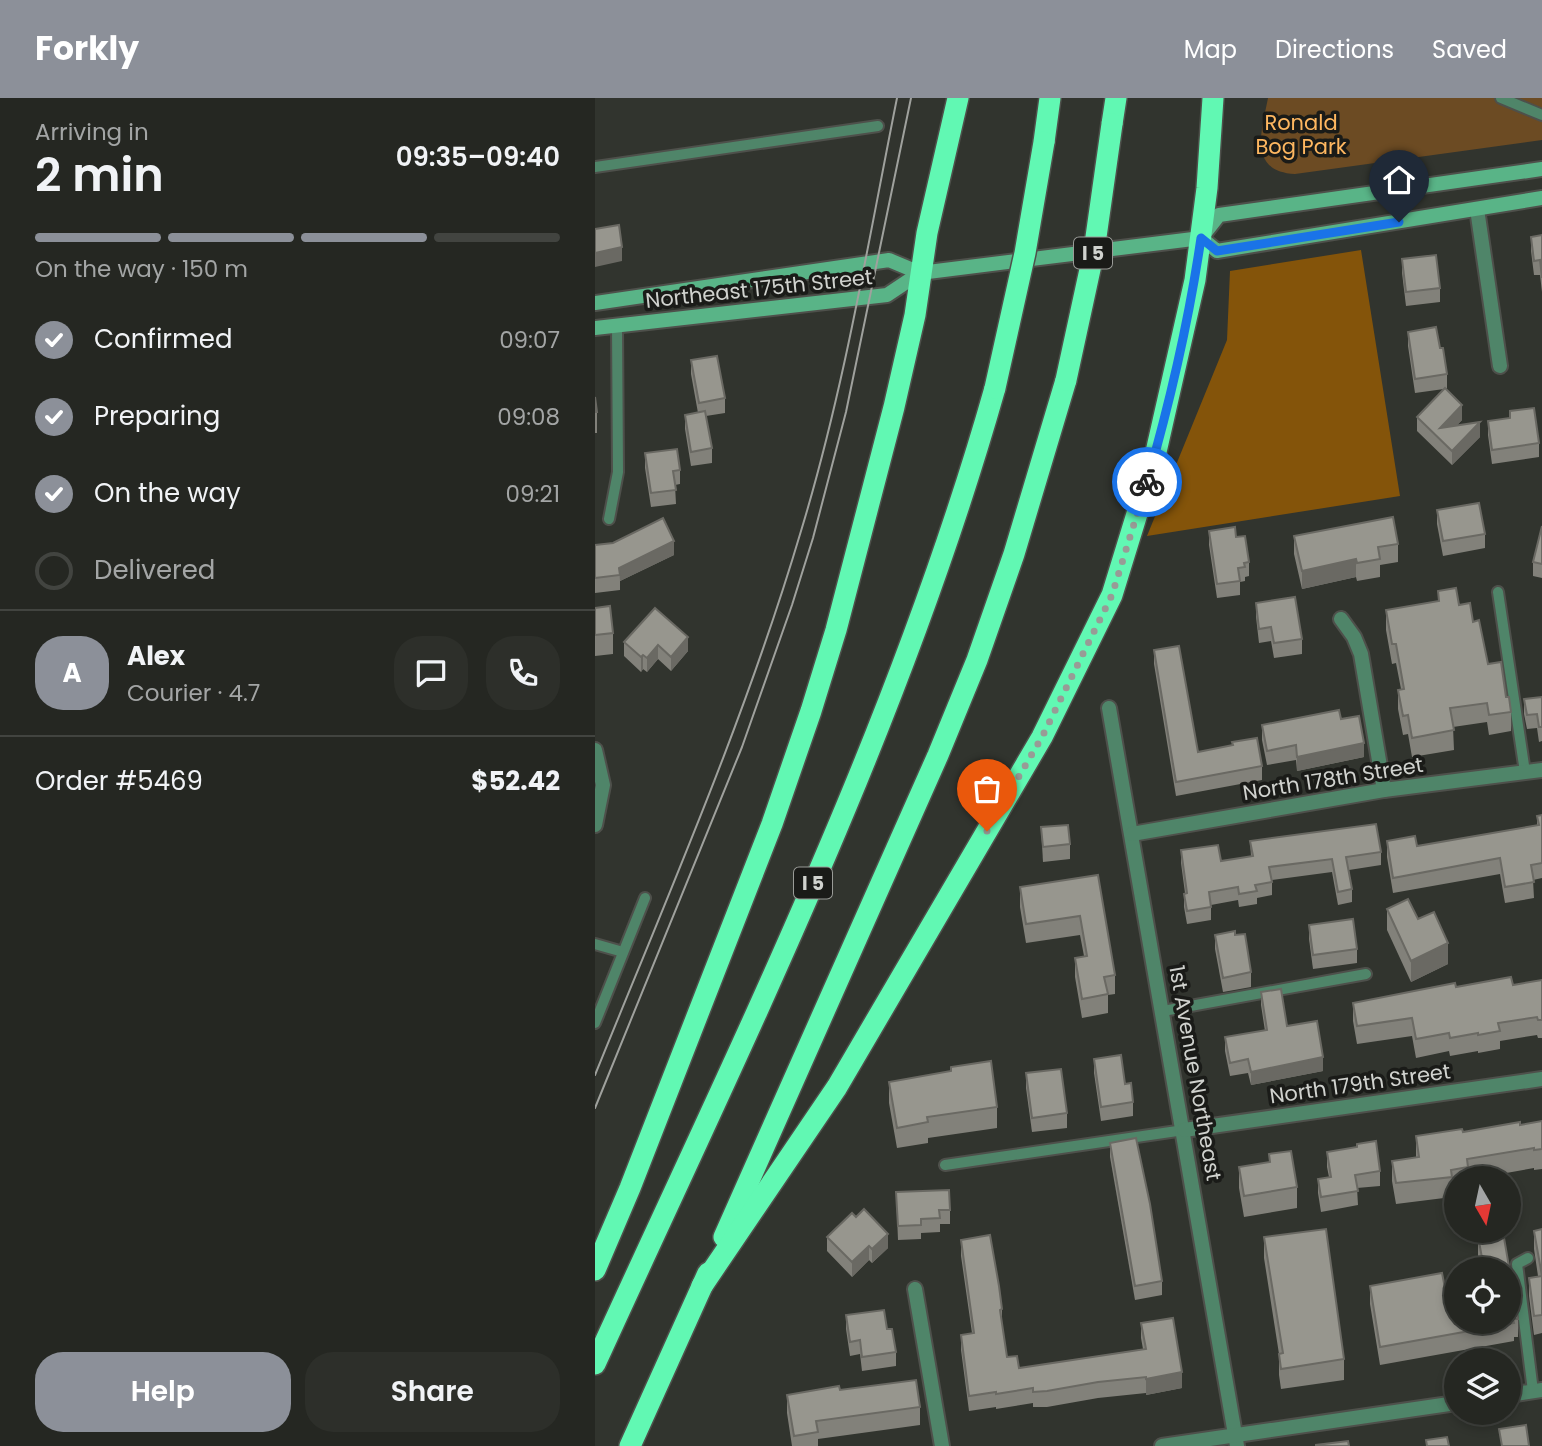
<!DOCTYPE html>
<meta charset="utf-8">
<style>
body{margin:0;font-family:Poppins,sans-serif;background:#2d2f2a;color:#f1f3f6;height:100vh;display:flex;flex-direction:column;font-size:26px;white-space:nowrap}
*{box-sizing:border-box;margin:0}
p{font-size:23px;color:#a3a5a5}
.icon{flex:none;width:38px;height:38px;fill:none;stroke:currentColor;stroke-width:2;stroke-linecap:round;stroke-linejoin:round}
.map{position:relative;flex:1;overflow:hidden}
.details{display:flex;flex-direction:column;background:#252722;width:595px}
.details>*{flex:none}
.needle{width:46px;rotate:171deg}
.fabs{position:absolute;left:849px;top:1068px;display:grid;gap:14px}
.fabs a{display:grid;place-items:center;width:77px;height:77px;border-radius:50%;background:#252722;box-shadow:0 4px 10px #0003,0 0 0 2px #424440;font-size:35px}
.pin{position:absolute;display:grid;place-items:center;width:60px;height:60px;color:#fff;margin:-72px -30px;border-radius:50% 50% 50% 0;rotate:-45deg;box-shadow:0 0 7px #0007}
.pin .icon{rotate:45deg}
.courier{position:absolute;display:grid;place-items:center;width:70px;height:70px;margin:-35px;border:5px solid #1a73e8;border-radius:50%;background:#fff;color:#222;box-shadow:0 2px 9px #0007}
.overview em{font-style:normal;font-weight:600}
.overview div{display:flex;flex-direction:column-reverse}
.overview{display:flex;align-items:center;justify-content:space-between;height:119px;padding:0 35px}
h1{font-size:46px;font-weight:600;line-height:52px}
.bar{display:grid;grid-template-columns:repeat(4,1fr);gap:10px 7px;align-content:center;height:84px;padding:0 35px}
.bar i{height:9px;border-radius:5px;background:#424440}
.bar .selected{background:#8c9099}
.bar p{grid-column:span 4}
.line{display:flex;align-items:center;gap:18px;padding:0 35px;border-top:2px solid #424440}
.line div{flex:1}
.round{display:grid;place-items:center;flex:none;width:74px;height:74px;border-radius:28px;background:#2d2f2a}
ol{padding:0 35px;list-style:none}
li{display:flex;align-items:center;gap:21px;height:77px}
li p{margin-inline-start:auto}
li .icon{padding:7px;border-radius:50%;background:#8c9099;color:#fff;stroke-width:4}
li:last-child{color:#a3a5a5}
li i{width:38px;height:38px;border:4px solid #424440;border-radius:50%}
.action{display:flex;gap:14px;margin-top:auto;padding:14px 35px}
.action a{flex:1;height:80px;border-radius:28px;background:#8c9099;color:#fff;font-size:28px;font-weight:600;line-height:80px;text-align:center}
.action a+a{background:#2d2f2a;color:#f1f3f6}
header{display:flex;align-items:center;gap:42px;box-sizing:border-box;height:98px;padding:0 35px;background:#8c9099;color:#fff}
header strong{font-size:33px}
nav{display:flex;gap:38px;margin-inline-start:auto;font-size:24px}
main{display:flex;flex:1;min-height:0}
.map>svg:first-child{display:block}
.green{fill:#6c4b23}
.forest{fill:#84540a}
.lines{fill:none;stroke-linecap:round;stroke-linejoin:round}
.lane-casing{stroke:#4e504b;stroke-width:14}
.street-casing{stroke:#4e504b;stroke-width:18}
.secondary-casing{stroke:#4e504b;stroke-width:18}
.highway-casing{stroke:#4e504b;stroke-width:24}
.lane{stroke:#4f8569;stroke-width:10}
.street{stroke:#4f8569;stroke-width:14}
.secondary{stroke:#59b487;stroke-width:14}
.highway{stroke:#61f8b3;stroke-width:21}
.tram{stroke:#9fa19d;stroke-width:2}
.highway-bridge-casing{stroke:#4e504b;stroke-width:24;stroke-linecap:butt}
.highway-bridge{stroke:#61f8b3;stroke-width:21}
.wall{fill:#82817a}
.shaded-wall{fill:#6a6963}
.building{fill:#97968e;stroke:#6a6963;stroke-width:2}
.done{stroke:#989b96;stroke-width:7;stroke-dasharray:0 12.6}
.route{stroke:#1a73e8;stroke-width:9}
.labels{text-anchor:middle;stroke-width:7;stroke-linejoin:round;paint-order:stroke}
.shield{fill:#1a1b18;stroke:#999b97;stroke-width:2}
.shield-label{font-size:19px;font-weight:bold;fill:#d0d2ce}
.park-label{font-size:21px;fill:#feb760;stroke:#1a1b18}
.street-label{font-size:21px;fill:#d0d2ce;stroke:#1a1b18}
</style>
<header>
<strong>Forkly</strong>
<nav><a>Map</a><a>Directions</a><a>Saved</a></nav>
</header>
<main>
<section class="details">
<div class="overview"><div><h1>2 min</h1><p>Arriving in</p></div><em>09:35–09:40</em></div>
<div class="bar"><i class="selected"></i><i class="selected"></i><i class="selected"></i><i></i><p>On the way · 150 m</p></div>
<ol>
<li><svg class="icon" aria-label="check" viewBox="0 0 24 24"><path d="M5 12l5 5 9-10"/></svg>Confirmed<p>09:07</p></li>
<li><svg class="icon" aria-label="check" viewBox="0 0 24 24"><path d="M5 12l5 5 9-10"/></svg>Preparing<p>09:08</p></li>
<li><svg class="icon" aria-label="check" viewBox="0 0 24 24"><path d="M5 12l5 5 9-10"/></svg>On the way<p>09:21</p></li>
<li><i></i>Delivered</li>
</ol>
<div class="line" style="height:126px"><b class="round" style="background:#8c9099;color:#fff">A</b><div><b>Alex</b><p>Courier · 4.7</p></div><a class="round"><svg class="icon" aria-label="chat" viewBox="0 0 24 24"><path d="M4 5h16v11H9l-5 4z"/></svg></a><a class="round"><svg class="icon" aria-label="phone" viewBox="0 0 24 24"><path d="M5 4h4l2 5-3 2q2 4 5 5l2-3 5 2v4C11 20 4 13 5 4z"/></svg></a></div>
<div class="line" style="height:91px"><div>Order #5469</div><b>$52.42</b></div>
<div class="action"><a>Help</a><a>Share</a></div>
</section>
<div class="map">
<svg width="947" height="1348" viewBox="0 0 947 1348">
<rect width="100%" height="100%" fill="#31342e"/>
<path class="green" d="M673 0H947V42L700 76C652 73 667 32 673 0Z"/>
<polygon class="forest" points="766,152 805,398 552,438 632,242 635,173"/>
<g class="lines">
<g class="lane-casing">
<g id="lane">
<polyline points="906,0 947,17"/>
<polyline points="0,69 283,28"/>
<polyline points="14,421 23,374 22,227"/>
<polyline points="903,494 930,674"/>
<polyline points="0,846 28,854"/>
<polyline points="568,913 771,876"/>
<polyline points="0,925 50,800"/>
<polyline points="350,1067 589,1032"/>
<polyline points="933,1160 922,1166 938,1293"/>
</g>
</g>
<g class="street-casing">
<g id="street">
<polyline points="882,111 905,268"/>
<polyline points="746,521 759,539 766,556 789,692"/>
<polyline points="514,610 642,1348"/>
<polyline points="0,652 8,687 0,727"/>
<polyline points="537,736 789,692 947,672"/>
<polyline points="589,1032 947,981"/>
<polyline points="320,1191 347,1348"/>
<polyline points="914,1297 947,1292"/>
<polyline points="567,1348 861,1305"/>
</g>
</g>
<g class="secondary-casing">
<g id="secondary">
<polyline points="606,140 622,153 947,100"/>
<polyline points="0,205 294,162 325,175"/>
<polyline points="0,230 292,197 325,175 606,140 624,117 947,71"/>
</g>
</g>
<g class="highway-casing">
<g id="highway">
<polyline points="517,26 521,0"/>
<polyline points="449,44 455,0"/>
<polyline points="129,1139 343,657 382,562 419,456 471,282"/>
<polyline points="0,1172 35,1090 177,726 216,613 241,532 299,309 320,217 332,135 363,0"/>
<polyline points="107,1188 242,989 447,639 517,497 561,354 600,182 612,90 618,0"/>
<path d="M0 1266C146 946 304 629 400 290"/>
<polyline points="35,1348 113,1175"/>
</g>
</g>
<use href="#lane" class="lane"/>
<use href="#street" class="street"/>
<use href="#secondary" class="secondary"/>
<use href="#highway" class="highway"/>
<g class="tram">
<path d="M0 977C73 797 151 619 206 433 249 292 273 145 302 0"/>
<polyline points="0,1010 147,649 197,507 218,440 251,314 316,0"/>
</g>
<g class="highway-bridge-casing">
<g id="highway-bridge">
<polyline points="471,282 499,153 517,26"/>
<polyline points="400,290 430,155 449,44"/>
</g>
</g>
<use href="#highway-bridge" class="highway-bridge"/>
</g>
<g class="wall">
<polygon points="947,137 947,194 945,177 939,177 936,153 936,139"/>
<polygon points="807,161 845,190 845,204 811,208 807,175"/>
<polygon points="813,234 845,250 852,276 852,290 850,291 867,322 861,328 885,339 857,367 822,333 822,319 849,291 820,295 813,248"/>
<polygon points="96,262 130,300 130,315 111,318 117,350 117,365 96,368 90,331 90,317 103,315 96,276"/>
<polygon points="0,299 2,314 2,335 0,335"/>
<polygon points="915,313 944,345 944,359 897,366 893,337 893,323 915,320"/>
<polygon points="50,355 85,372 85,386 80,387 81,406 56,409 50,370"/>
<polygon points="842,412 890,436 890,450 848,458 842,426"/>
<polygon points="947,428 947,480 938,478 938,464"/>
<polygon points="614,433 641,439 654,464 654,478 650,479 650,483 645,484 645,497 622,500 614,447"/>
<polygon points="699,438 803,446 803,464 785,467 785,479 762,483 761,479 707,491 699,456"/>
<polygon points="0,447 79,457 25,483 25,492 0,495"/>
<polygon points="843,493 864,507 878,524 893,566 911,599 916,614 916,633 894,637 892,624 858,629 859,652 817,659 813,636 808,637 803,611 803,592 806,591 801,565 797,566 791,532 791,512 843,503"/>
<polygon points="661,505 707,541 707,556 679,560 676,543 664,545 661,519"/>
<polygon points="0,510 18,535 18,556 0,558"/>
<polygon points="93,539 93,553 76,573 63,561 52,574 48,571 46,574 29,558 29,544"/>
<polygon points="559,552 603,654 667,668 667,682 581,698 559,566"/>
<polygon points="947,599 947,643 944,644 942,630 932,631 929,616 929,601"/>
<polygon points="746,621 769,659 702,673 701,662 672,667 667,642 667,627"/>
<polygon points="947,717 947,780 938,782 939,800 910,805 905,776 798,795 792,759 792,743 822,748 942,727 942,718"/>
<polygon points="446,729 475,746 475,761 448,764"/>
<polygon points="655,743 786,754 786,767 754,772 757,791 757,804 743,807 737,774 677,782 677,797 662,800 662,806 644,809 643,802 616,807 616,822 592,826 589,809 589,796 590,795 586,765 586,752 626,763 656,758"/>
<polygon points="503,777 520,877 520,896 513,897 513,915 487,920 480,879 480,860 489,858 485,837 431,845 425,809 425,789"/>
<polygon points="792,811 823,821 853,866 816,884 792,832"/>
<polygon points="714,827 762,851 762,865 718,871 714,841"/>
<polygon points="620,837 640,837 656,874 656,889 628,894 620,851"/>
<polygon points="947,882 947,940 943,940 942,937 905,943 905,951 883,955 883,953 855,958 854,953 821,960 817,938 762,946 758,923 758,905 861,889 918,887"/>
<polygon points="666,894 692,928 728,973 656,987 653,975 635,978 630,953 630,939 670,933 666,907"/>
<polygon points="499,961 530,986 538,1004 538,1018 506,1023 499,975"/>
<polygon points="431,975 472,1015 472,1030 437,1034 431,990"/>
<polygon points="294,984 402,1009 402,1030 333,1040 333,1045 302,1050 294,1005"/>
<polygon points="947,1023 947,1071 939,1072 939,1070 883,1080 861,1080 861,1091 857,1092 857,1099 801,1106 797,1083 797,1063 821,1059 821,1038 868,1034 925,1027"/>
<polygon points="515,1045 567,1183 567,1197 540,1202 515,1059"/>
<polygon points="732,1054 785,1073 785,1088 762,1090 763,1107 726,1114 723,1095 723,1081 734,1079 732,1069"/>
<polygon points="674,1056 702,1089 702,1110 649,1119 644,1090 644,1069 674,1064"/>
<polygon points="301,1094 355,1112 355,1126 345,1126 345,1134 326,1135 326,1141 303,1142"/>
<polygon points="261,1119 293,1150 277,1165 274,1162 257,1179 232,1153 232,1139"/>
<polygon points="947,1131 947,1235 939,1237 934,1198 934,1180 943,1178 939,1151 939,1133"/>
<polygon points="908,1134 923,1221 923,1239 919,1239 919,1243 785,1267 775,1206 775,1188 847,1175 852,1200 861,1198 861,1223 914,1223 914,1171 886,1171 883,1157 883,1138"/>
<polygon points="669,1139 749,1261 749,1282 686,1291 684,1277 684,1256 669,1160"/>
<polygon points="366,1142 407,1211 407,1227 412,1259 424,1270 548,1251 546,1240 546,1225 587,1290 551,1297 551,1295 503,1300 452,1309 438,1309 438,1305 401,1311 401,1309 374,1313 366,1252 366,1237 377,1235 366,1158"/>
<polygon points="251,1217 292,1231 301,1254 301,1268 267,1273 265,1256 255,1258 251,1231"/>
<polygon points="245,1292 325,1309 325,1327 223,1341 223,1348 197,1348 192,1315 192,1297"/>
</g>
<g class="shaded-wall">
<polygon points="27,149 27,163 0,169 0,155"/>
<polygon points="867,307 867,322 847,343 845,330"/>
<polygon points="885,324 885,339 857,367 857,353"/>
<polygon points="79,443 79,457 25,483 24,470"/>
<polygon points="761,461 761,479 707,491 707,473"/>
<polygon points="93,539 93,553 76,573 76,559"/>
<polygon points="63,547 63,561 52,574 52,560"/>
<polygon points="48,557 48,571 46,574 46,559"/>
<polygon points="769,645 769,659 702,673 702,659"/>
<polygon points="853,845 853,866 816,884 816,863"/>
<polygon points="728,959 728,973 656,987 656,974"/>
<polygon points="293,1136 293,1150 277,1165 277,1151"/>
<polygon points="274,1148 274,1162 257,1179 257,1164"/>
<polygon points="587,1274 587,1290 551,1297 551,1281"/>
</g>
<g class="building">
<polygon points="24,127 27,149 0,155 0,131"/>
<polygon points="947,137 947,180 945,162 939,163 936,139"/>
<polygon points="841,157 845,190 811,194 807,161"/>
<polygon points="841,229 845,250 848,250 852,276 820,281 813,234"/>
<polygon points="122,258 130,300 104,305 96,262"/>
<polygon points="850,290 867,307 845,330 885,324 857,353 822,319"/>
<polygon points="0,299 2,314 0,314"/>
<polygon points="939,310 944,345 897,352 893,323 915,320 915,313"/>
<polygon points="110,313 117,350 96,354 90,317"/>
<polygon points="82,351 85,372 78,373 81,392 56,395 50,355"/>
<polygon points="884,405 890,436 848,443 842,412"/>
<polygon points="798,419 803,446 783,449 785,461 762,465 761,461 707,473 699,438"/>
<polygon points="68,420 79,443 24,470 25,477 0,480 0,447 18,445"/>
<polygon points="947,428 947,466 938,464"/>
<polygon points="640,429 641,439 650,438 654,464 649,465 650,469 643,470 645,483 622,486 614,433"/>
<polygon points="861,490 864,507 875,505 878,524 884,522 893,566 906,564 911,599 914,599 916,614 894,617 892,605 855,610 859,632 817,640 813,617 808,618 803,592 809,591 801,546 797,546 791,512 844,503 843,493"/>
<polygon points="700,499 707,541 679,545 676,529 664,531 661,505"/>
<polygon points="15,508 18,535 0,537 0,510"/>
<polygon points="60,510 93,539 76,559 63,547 52,560 48,557 46,559 29,544"/>
<polygon points="584,548 603,654 638,647 637,644 662,640 667,668 581,684 559,552"/>
<polygon points="947,599 947,629 944,629 942,616 932,617 929,601"/>
<polygon points="744,612 746,621 764,618 769,645 702,659 701,647 672,653 667,627"/>
<polygon points="947,717 947,765 936,767 939,784 910,789 905,760 798,780 792,743 820,738 822,748 944,727 942,718"/>
<polygon points="781,726 786,754 751,759 757,791 743,794 737,761 674,769 677,784 660,787 662,793 644,796 643,789 614,794 616,809 592,813 589,796 592,795 586,752 623,747 626,763 658,758 655,743"/>
<polygon points="473,727 475,746 448,749 446,729"/>
<polygon points="503,777 520,877 509,879 513,896 487,901 480,860 492,858 485,818 431,826 425,789"/>
<polygon points="813,801 823,821 839,814 853,845 816,863 792,811"/>
<polygon points="758,821 762,851 718,857 714,827"/>
<polygon points="640,833 640,837 650,836 656,874 628,880 620,837"/>
<polygon points="916,879 918,887 947,882 947,922 943,922 942,919 903,925 905,933 883,937 883,935 855,940 854,935 821,941 817,920 762,928 758,905 860,885 861,889"/>
<polygon points="686,891 692,928 722,923 728,959 656,974 653,961 635,965 630,939 672,932 666,894"/>
<polygon points="526,957 530,986 536,985 538,1004 506,1009 499,961"/>
<polygon points="396,963 402,1009 332,1019 333,1024 302,1030 294,984 356,973 356,969"/>
<polygon points="466,971 472,1015 437,1020 431,975"/>
<polygon points="947,1023 947,1051 939,1052 939,1050 872,1061 873,1069 856,1072 857,1079 801,1085 797,1063 824,1059 821,1038 867,1031 868,1034 925,1024 925,1027"/>
<polygon points="541,1040 555,1106 567,1183 540,1188 515,1045"/>
<polygon points="781,1043 785,1073 760,1077 763,1093 726,1099 723,1081 736,1079 732,1054 762,1049 762,1046"/>
<polygon points="696,1053 702,1089 649,1098 644,1069 675,1064 674,1056"/>
<polygon points="354,1092 355,1112 344,1112 345,1120 326,1121 326,1127 303,1128 301,1094"/>
<polygon points="269,1111 293,1136 277,1151 274,1148 257,1164 232,1139 257,1115 261,1119"/>
<polygon points="731,1131 749,1261 686,1271 684,1256 688,1255 669,1139"/>
<polygon points="947,1131 947,1217 939,1218 934,1180 947,1178 939,1133"/>
<polygon points="908,1134 923,1221 918,1221 919,1225 785,1249 775,1188 847,1175 852,1200 861,1198 861,1223 914,1223 914,1171 889,1171 883,1138"/>
<polygon points="395,1137 404,1188 407,1211 405,1212 412,1259 422,1258 424,1270 551,1251 546,1225 578,1220 587,1274 551,1281 551,1279 503,1284 452,1293 438,1294 438,1290 401,1296 401,1294 374,1298 366,1237 379,1235 366,1142"/>
<polygon points="289,1212 292,1231 297,1231 301,1254 267,1259 265,1242 255,1244 251,1217"/>
<polygon points="321,1282 325,1309 221,1323 223,1334 199,1338 192,1297 244,1288 245,1292"/>
<polygon points="931,1327 934,1348 907,1348 904,1331"/>
<polygon points="852,1339 854,1348 832,1348 831,1342"/>
<polygon points="753,1343 754,1348 721,1348 721,1347"/>
</g>
<g class="lines">
<polyline class="done" points="392,733 447,639 517,497 552,384"/>
<path class="route" d="M552 384C575 304 594 222 606 140L622 153 804 124"/>
</g>
<g class="labels">
<g class="shield">
<rect x="479" y="139.5" width="38" height="31" rx="5"/>
<rect x="199" y="769.5" width="38" height="31" rx="5"/>
</g>
<g class="shield-label">
<text x="498" y="162">I 5</text>
<text x="218" y="792">I 5</text>
</g>
<g class="park-label">
<text x="706" y="32">Ronald<tspan x="706" dy="24">Bog Park</tspan></text>
</g>
<g class="street-label">
<text transform="translate(164 191) rotate(-6)" y="7">Northeast 175th Street</text>
<text transform="translate(738 681) rotate(-9)" y="7">North 178th Street</text>
<text transform="translate(600 975) rotate(80)" y="7">1st Avenue Northeast</text>
<text transform="translate(765 986) rotate(-8)" y="7">North 179th Street</text>
</g>
</g>
</svg>
<div class="fabs">
<a><svg class="needle" viewBox="-14 -14 28 28"><path d="M0-13l5 13h-10z" fill="#e53935"/><path d="M0 13l5-13h-10z" fill="#a3a5a5"/></svg></a>
<a><svg class="icon" aria-label="locate" viewBox="0 0 24 24"><circle cx="12" cy="12" r="6"/><path d="M12 2v4M12 18v4M2 12h4M18 12h4"/></svg></a>
<a><svg class="icon" aria-label="layers" viewBox="0 0 24 24"><path d="M12 4l9 5-9 5-9-5zM3 14l9 5 9-5"/></svg></a>
</div>
<div class="pin" style="left:392px;top:733px;background:#ea580c"><svg class="icon" aria-label="bag" viewBox="0 0 24 24"><path d="M5 8h14l-1 12H6zM9 8a3 3 0 0 1 6 0"/></svg></div>
<div class="pin" style="left:804px;top:124px;background:#1f2937"><svg class="icon" aria-label="home" viewBox="0 0 24 24"><path d="M3 11l9-7 9 7M6 9v11h12V9"/></svg></div>
<div class="courier" style="left:552px;top:384px"><svg class="icon" aria-label="bike" viewBox="0 0 24 24"><circle cx="6" cy="16" r="4"/><circle cx="18" cy="16" r="4"/><path d="M6 16l4-8h5l3 8M10 8l3 8H6M13 5h3"/></svg></div>
</div>
</main>
